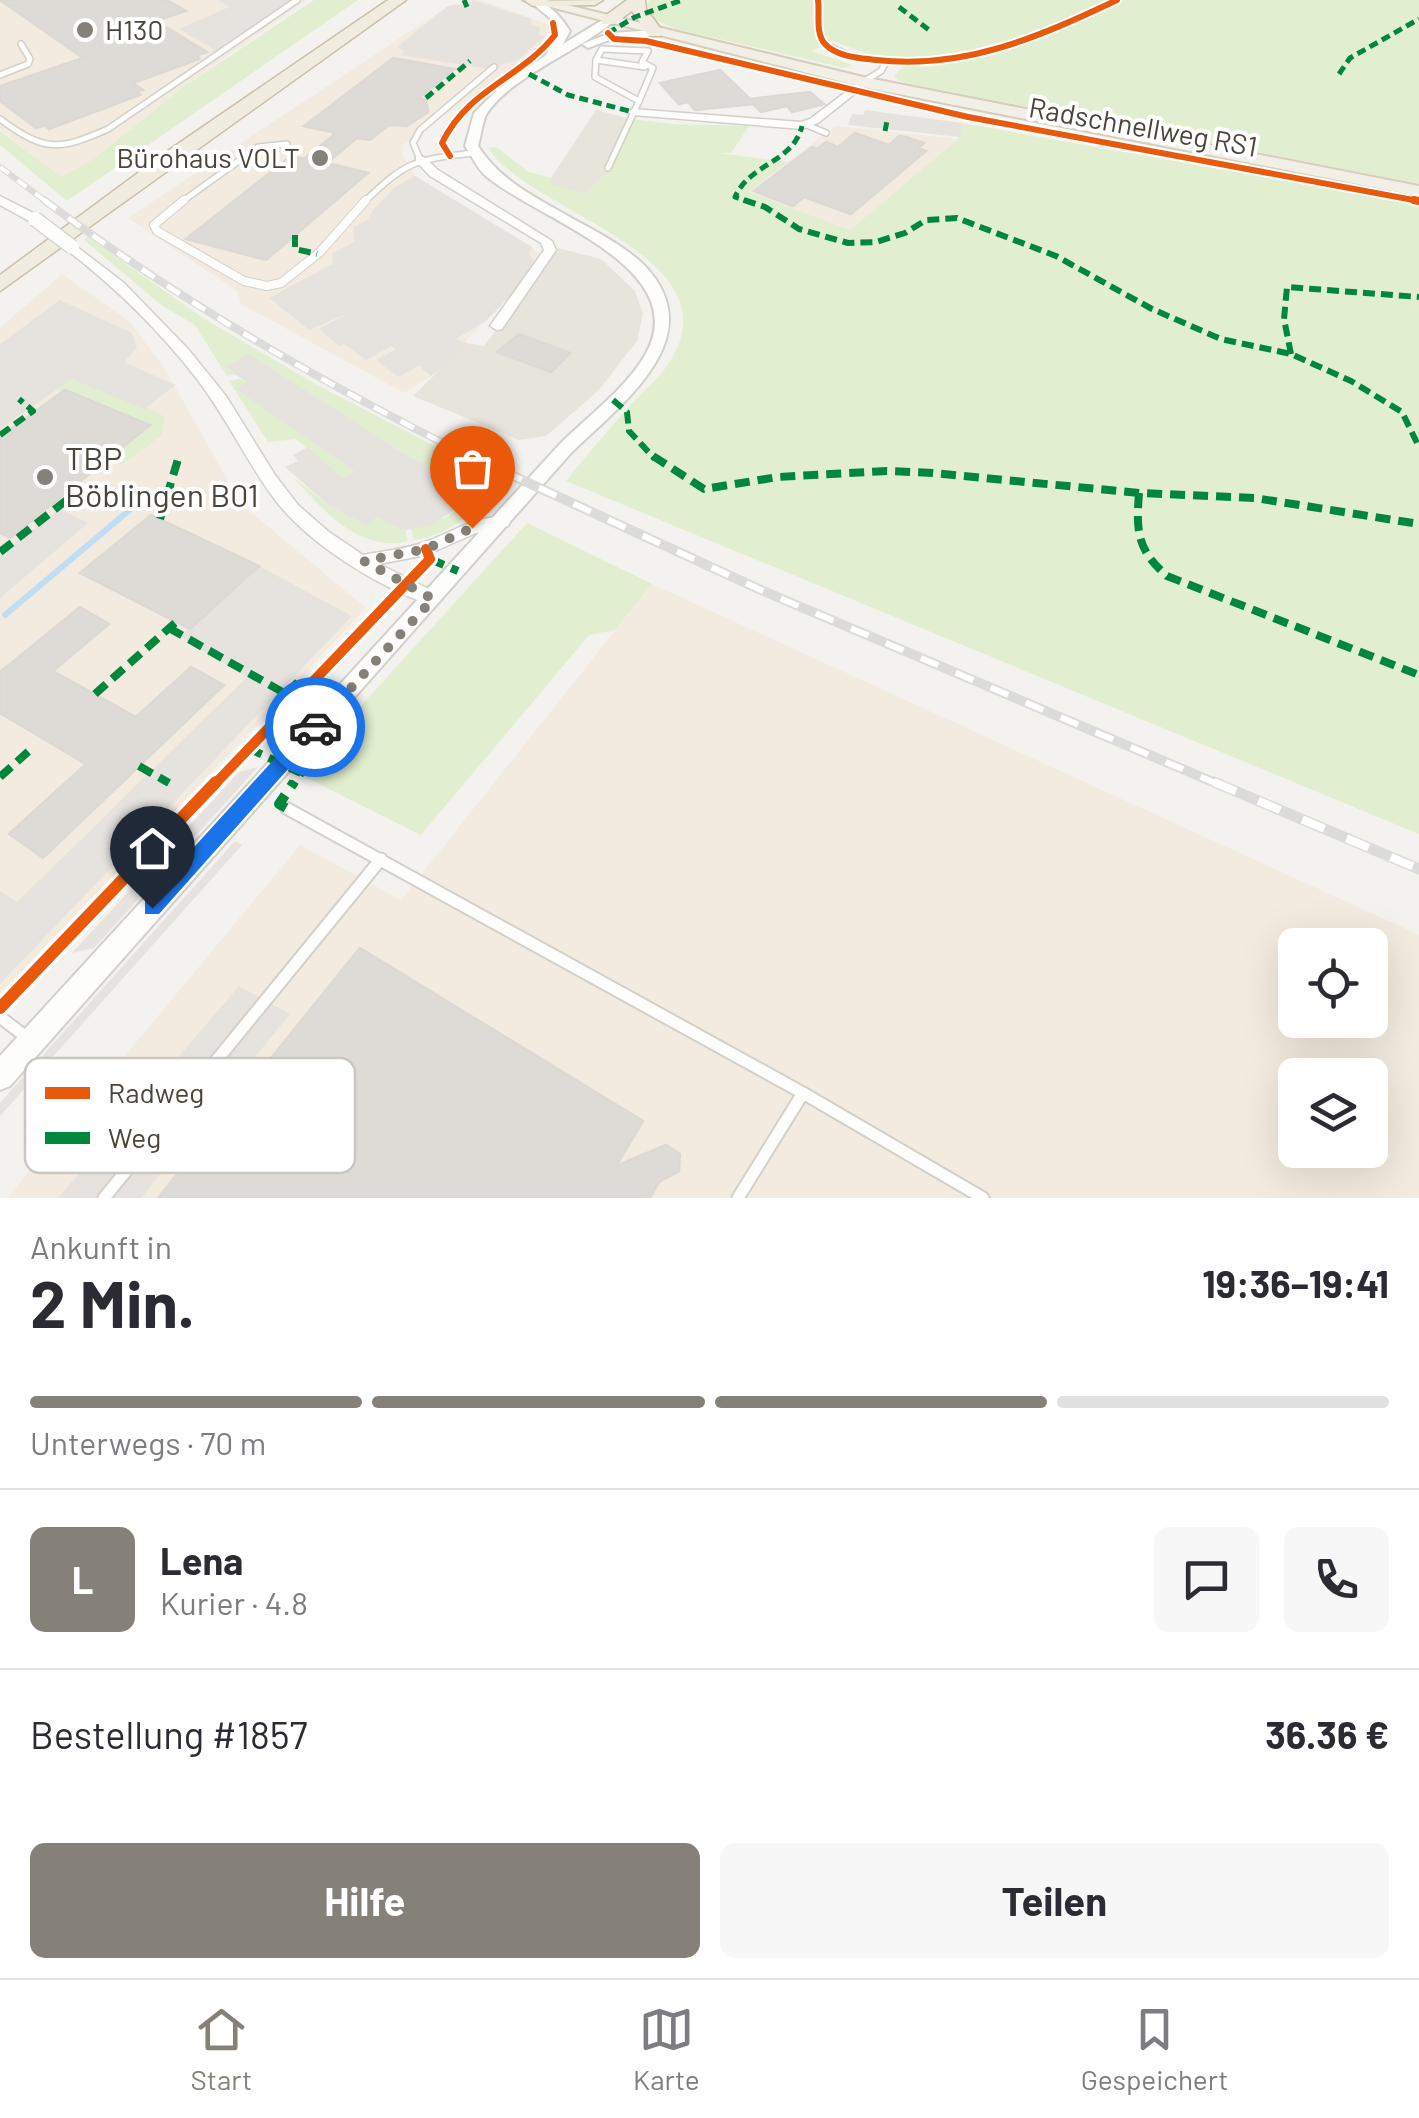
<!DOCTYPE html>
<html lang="de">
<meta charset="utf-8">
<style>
body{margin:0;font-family:Barlow,sans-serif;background:#f7f7f7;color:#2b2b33;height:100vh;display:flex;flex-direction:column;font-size:38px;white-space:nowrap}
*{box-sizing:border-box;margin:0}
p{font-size:32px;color:#7c7c81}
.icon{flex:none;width:55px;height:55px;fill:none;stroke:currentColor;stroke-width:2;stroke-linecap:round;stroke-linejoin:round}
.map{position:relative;height:1198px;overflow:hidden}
.sheet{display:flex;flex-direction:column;background:#fff;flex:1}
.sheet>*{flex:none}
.tools{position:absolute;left:1278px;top:928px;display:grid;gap:20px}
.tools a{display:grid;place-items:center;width:110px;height:110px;border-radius:15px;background:#fff;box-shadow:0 10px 40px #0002;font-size:50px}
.pin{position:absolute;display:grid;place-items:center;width:85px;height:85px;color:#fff;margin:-102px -42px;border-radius:50% 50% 50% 0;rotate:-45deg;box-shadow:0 0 10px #0007}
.pin .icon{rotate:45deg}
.courier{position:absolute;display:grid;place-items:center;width:100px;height:100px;margin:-50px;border:8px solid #1a73e8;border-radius:50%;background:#fff;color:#222;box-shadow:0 2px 12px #0007}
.head em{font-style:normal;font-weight:700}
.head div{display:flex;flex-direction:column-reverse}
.head{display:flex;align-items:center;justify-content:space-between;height:170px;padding:0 30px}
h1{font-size:65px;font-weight:700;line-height:75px}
.bar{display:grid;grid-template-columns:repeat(4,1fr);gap:15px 10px;align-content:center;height:120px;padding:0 30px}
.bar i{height:12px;border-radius:8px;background:#e1e1e2}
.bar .active{background:#868178}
.bar p{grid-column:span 4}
.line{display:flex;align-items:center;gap:25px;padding:0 30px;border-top:2px solid #e1e1e2}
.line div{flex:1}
.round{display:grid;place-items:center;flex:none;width:105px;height:105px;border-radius:15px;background:#f7f7f7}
.button{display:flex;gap:20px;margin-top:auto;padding:20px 30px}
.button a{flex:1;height:115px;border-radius:15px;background:#868178;color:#fff;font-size:40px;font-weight:700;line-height:115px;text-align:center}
.button a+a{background:#f7f7f7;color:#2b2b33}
.tab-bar{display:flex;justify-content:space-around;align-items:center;height:140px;border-top:2px solid #e1e1e2;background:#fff;font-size:28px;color:#7c7c81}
.tab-bar a{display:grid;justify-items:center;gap:5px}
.tab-bar .active{color:#868178}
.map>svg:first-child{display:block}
.residential{fill:#e7e4dc}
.commercial{fill:#f3ebdf;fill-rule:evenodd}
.green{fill:#e1eecf}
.parking{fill:#e6e3df}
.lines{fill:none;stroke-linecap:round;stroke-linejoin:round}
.stream{stroke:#c0ddf1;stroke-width:6}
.building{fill:#dedbd6;stroke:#dcd9d4;stroke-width:2.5}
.service-far2-casing{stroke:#d2d0cb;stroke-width:8}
.service-far1-casing{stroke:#d2d0cb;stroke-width:10}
.service-casing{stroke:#d2d0cb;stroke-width:15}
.minor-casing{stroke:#d2d0cb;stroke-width:3}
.tertiary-casing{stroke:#d2d0cb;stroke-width:4}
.primary-casing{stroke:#d6cebb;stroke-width:4}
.trunk-casing{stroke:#ccbfa9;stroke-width:3}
.service-far2{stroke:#fdfdfc;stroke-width:5}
.service-far1{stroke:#fdfdfc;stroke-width:8}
.service{stroke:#fdfdfc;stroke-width:11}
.minor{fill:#fdfdfc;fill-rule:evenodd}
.tertiary{fill:#fdfdfc;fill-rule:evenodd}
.primary{fill:#f2efe6;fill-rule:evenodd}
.trunk{fill:#f0ece0;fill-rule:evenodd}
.rail-far3-casing{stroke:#dbdbda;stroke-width:6}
.rail-far2-casing{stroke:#dbdbda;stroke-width:8}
.rail-far1-casing{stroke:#dbdbda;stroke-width:10}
.rail-casing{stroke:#dbdbda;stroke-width:11}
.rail-far3{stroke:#fff;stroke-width:4;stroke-dasharray:11;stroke-linecap:butt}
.rail-far2{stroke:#fff;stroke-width:5;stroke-dasharray:15;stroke-linecap:butt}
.rail-far1{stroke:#fff;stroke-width:6;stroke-dasharray:19;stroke-linecap:butt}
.rail{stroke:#fff;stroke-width:8;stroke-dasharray:24;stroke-linecap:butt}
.minor-bridge-casing{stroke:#d2d0cb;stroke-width:16;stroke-linecap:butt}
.minor-bridge{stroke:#fdfdfc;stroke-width:14}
.quiet-far3{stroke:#00873e;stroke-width:5;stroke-dasharray:9 5;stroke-linecap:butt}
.quiet-far2{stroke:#00873e;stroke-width:6;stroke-dasharray:12 6;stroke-linecap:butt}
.quiet-far1{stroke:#00873e;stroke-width:8;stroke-dasharray:15 8;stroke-linecap:butt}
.quiet{stroke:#00873e;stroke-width:10;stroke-dasharray:19 10;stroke-linecap:butt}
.cycleway-far3-casing{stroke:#fff;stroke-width:10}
.cycleway-far2-casing{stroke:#fff;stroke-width:12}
.cycleway-far1-casing{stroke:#fff;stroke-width:16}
.cycleway-casing{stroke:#fff;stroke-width:19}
.cycleway-far3{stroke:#e8590c;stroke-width:6}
.cycleway-far2{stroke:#e8590c;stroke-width:8}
.cycleway-far1{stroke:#e8590c;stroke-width:10}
.cycleway{stroke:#e8590c;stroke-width:12}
.route{fill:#1a73e8}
.done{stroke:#868178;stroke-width:10;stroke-dasharray:0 18}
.poi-dot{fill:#868178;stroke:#fff;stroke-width:4}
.labels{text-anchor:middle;stroke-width:8;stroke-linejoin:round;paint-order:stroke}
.far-poi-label{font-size:28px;fill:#4b4439;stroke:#fff;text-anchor:start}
.far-street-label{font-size:28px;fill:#4b4439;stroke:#fff}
.poi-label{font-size:32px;fill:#4b4439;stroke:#fff;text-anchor:start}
.key{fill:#fff;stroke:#c9c7c4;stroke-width:2.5}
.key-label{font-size:28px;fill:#4b4439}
</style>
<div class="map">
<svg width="1419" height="1198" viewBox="0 0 1419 1198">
<rect width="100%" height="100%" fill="#f4f2ee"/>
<g class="residential">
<polygon points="596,110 631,119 612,166 586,194 547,184"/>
<polygon points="558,248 601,259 635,291 643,314 637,341 598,391 546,436 519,440 413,396 467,343 484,346"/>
</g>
<g class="commercial">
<polygon points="0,0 307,0 182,88 95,158 60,178 0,129"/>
<polygon points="466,0 480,0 550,25 541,48 402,146 402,154 415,176 532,247 538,254 511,295 431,376 404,393 241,304 237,291 128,218 448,6"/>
<polygon points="836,126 958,139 850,230 747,192"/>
<polygon points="62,274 129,321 165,369 241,504 366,608 0,999 0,328"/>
<path d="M652 584 1419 935V1198H7L300 845 401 900ZM1295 945H1370V1020H1295ZM1295 1075H1370V1150H1295Z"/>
</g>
<g class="green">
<polygon points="314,0 358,0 67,201 0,145 0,131 61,177 95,158 182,88"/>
<polygon points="650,0 1419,0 1419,184 902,82 894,77 907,60 865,53 833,41 812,51 852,65 845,68 676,29 656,20 646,5"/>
<path d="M631 119 673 124 749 126 731 153H719L787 162 748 192 850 230 958 139 962 123 1419 205V834L566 481C587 455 609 429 631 404 644 390 663 375 672 358 733 254 527 211 488 148L496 147 529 172 552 178 548 184 586 194 612 166Z"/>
<path d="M88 237 203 318 317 385 498 479 496 484C473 512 452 535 414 540L411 529 447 517 476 494 398 450 226 368 236 374 227 376 195 325 161 305 84 240Z"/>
<polygon points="21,351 159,413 165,418 161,436 122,464 106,464 149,425 52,387"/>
<polygon points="241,379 247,383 237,388 354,471 343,479 296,439 268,442 229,381"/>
<path d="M293 477 328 505 366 524 377 516 405 530 408 541C359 553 323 510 293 477Z"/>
<polygon points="527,523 652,584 615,630 589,635 421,835 299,774"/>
</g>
<g class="parking">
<polygon points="218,0 294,0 223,55 179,29 229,7"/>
<polygon points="473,0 532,19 531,24 540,28 539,35 545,36 517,61 504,63 495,70 401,55 405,51 397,47 448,6 469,4"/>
<polygon points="865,110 962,123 960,137 848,125 852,114 864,115"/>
<polygon points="415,176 532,247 529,254 534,261 511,295 487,320 456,339 467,343 444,367 431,376 419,366 398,377 376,360 395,350 392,346 366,360 344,344 339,346 319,329 346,314 309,330 269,298 332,264 333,253 354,242 354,227 369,219 372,211 395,187"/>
<polygon points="60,300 132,333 137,348 124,362 176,385 144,409 72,379 0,429 0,344"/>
<polygon points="249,354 398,450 477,495 431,525 403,531 377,517 366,525 328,505 285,467 298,461 293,455 308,447 343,479 354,471 236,389 246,382 225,367"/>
<polygon points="60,509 88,523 0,598 0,555"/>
<polygon points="259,566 352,616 0,984 0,891 17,902 247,677 180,637"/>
<polygon points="258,767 94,948 72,953 239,772"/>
<polygon points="235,841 242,845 0,1116 0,1103"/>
<polygon points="239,986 290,1014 141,1198 58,1198"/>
</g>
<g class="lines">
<polyline class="stream" points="5,615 145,497"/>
</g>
<g class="building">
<polygon points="0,0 167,0 186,11 156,21 207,52 197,55 199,59 133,83 143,90 136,92 140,95 49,129 45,125 36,128 0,101 0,86 83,58"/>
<polygon points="393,58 454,69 419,98 426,100 428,112 407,126 389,125 370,140 357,138 327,163 368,173 266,260 186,239 291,156 304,159 336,133 304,126"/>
<polygon points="720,70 750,99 810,92 824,104 792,112 787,106 761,112 753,104 695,110 688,102 679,104 660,83"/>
<polygon points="855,133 889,145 899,136 906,137 924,143 918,148 926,151 851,214 804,197 793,206 754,191 812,147 817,149 826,142 838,147"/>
<polygon points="519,334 570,353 551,372 497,352"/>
<polygon points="65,390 150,425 10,538 0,533 0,437"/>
<polygon points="151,515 259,566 190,629 80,573"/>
<polygon points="80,607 109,624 53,671 136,717 191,667 224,685 43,858 9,834 86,764 0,713 0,672"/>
<polygon points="360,948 643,1121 616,1166 666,1145 680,1154 679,1171 659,1182 650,1198 158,1198"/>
</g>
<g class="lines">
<g class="service-far2-casing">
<g id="service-far2">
<polyline points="826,45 848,55 886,62 881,71 863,82"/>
<polygon points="602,49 648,51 642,62 653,68 639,101 595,77 596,60"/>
<polyline points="596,60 645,67"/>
<polyline points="0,75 28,64 30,59 21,44"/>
<path d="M0 119C45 152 58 151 108 129L297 0"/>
<polyline points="807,125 826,133"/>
<polyline points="420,159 413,143 420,130 494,67"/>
<polyline points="608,168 639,101"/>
<polyline points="180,203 258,147 287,144"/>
<path d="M363 203C407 161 413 160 473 153"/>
</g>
</g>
<g class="service-far1-casing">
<polyline id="service-far1" points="184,200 154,225 157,231 244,281 267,286 281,283 320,252 366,200"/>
</g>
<g class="service-casing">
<g id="service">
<polyline points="286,808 803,1093 738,1198"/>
<polyline points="0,1017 30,1040"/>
<polyline points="803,1093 983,1198"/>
<polyline points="104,1198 381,859"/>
</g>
</g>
<g class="minor-casing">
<g id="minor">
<polygon points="863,79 868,82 867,84 818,123 802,129 633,115 627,112 633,109 801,122 810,119"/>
<polygon points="416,157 424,157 438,170 552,241 556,250 502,329 497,330 490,326 544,250 541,243 430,176 416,161"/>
<polygon points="0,196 39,216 41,219 31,222 0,205"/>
<path d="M72 243 124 283 188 349 226 396 275 475 298 505 329 532 363 555C383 551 406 549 425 542 451 533 479 513 508 518L510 522 508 526 476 533 426 555 379 564 439 594 442 599 433 606C380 588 310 545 276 501 247 463 227 418 197 379 159 330 116 288 67 250V244Z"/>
</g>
</g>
<g class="tertiary-casing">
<g id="tertiary">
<path d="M528 0C548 0 560 16 570 31L563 44 604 19 614 21C581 50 508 78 486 115 482 124 481 136 478 146 500 180 533 196 568 216 593 230 624 245 645 266 713 338 620 405 571 453L10 1086 0 1090V1056L559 445C587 417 623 391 644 357 698 268 537 219 487 177 477 169 472 156 465 146L474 113 499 88 546 55 558 31 551 19Z"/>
<polygon points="655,30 661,33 659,35 612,39 588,48 582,44 610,33"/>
</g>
</g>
<g class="primary-casing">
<polygon id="primary" points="523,0 547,0 863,77 1419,186 1419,196 863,87"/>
</g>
<g class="trunk-casing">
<g id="trunk">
<polygon points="388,0 406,0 0,291 0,275 169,150"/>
<polygon points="603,0 595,5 533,6 525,1"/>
<polygon points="627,0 645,0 646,9 661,29 661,36 649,36 632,11 614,24 602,24 602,18"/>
</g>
</g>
<use href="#service-far2" class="service-far2"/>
<use href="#service-far1" class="service-far1"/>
<use href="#service" class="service"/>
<use href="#minor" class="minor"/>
<use href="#tertiary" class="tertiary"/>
<use href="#primary" class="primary"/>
<use href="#trunk" class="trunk"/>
<g class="rail-far3-casing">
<polyline id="rail-far3" points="0,167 48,203"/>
</g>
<g class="rail-far2-casing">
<path id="rail-far2" d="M44 200C179 301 324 384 475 459"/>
</g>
<g class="rail-far1-casing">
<polyline id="rail-far1" points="470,456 761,590 1220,785"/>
</g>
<g class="rail-casing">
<polyline id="rail" points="1214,782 1419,869"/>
</g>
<use href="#rail-far3" class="rail-far3"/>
<use href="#rail-far2" class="rail-far2"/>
<use href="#rail-far1" class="rail-far1"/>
<use href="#rail" class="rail"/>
<g class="minor-bridge-casing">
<polyline id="minor-bridge" points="35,219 72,247"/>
</g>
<use href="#minor-bridge" class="minor-bridge"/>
<g class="quiet-far3">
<polyline points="464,0 467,7"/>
<polyline points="899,7 929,30"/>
<polyline points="608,33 635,17 682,0"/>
<polyline points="529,74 568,95 633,112"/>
<polyline points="1339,74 1350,58 1419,19"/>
<polyline points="426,98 470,61"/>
<polyline points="885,131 887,121"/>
<path d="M752 203 735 197C750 163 793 163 802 126"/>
</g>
<g class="quiet-far2">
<polyline points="744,200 765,207 799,229 848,243 876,242 905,233 926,220 957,218 1056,256 1152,309 1221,339 1291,354 1351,381 1402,412 1419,447"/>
<polyline points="295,235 295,249 317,254"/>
<polyline points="1291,354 1284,319 1287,287 1419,297"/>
<polyline points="613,400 627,412 629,431 655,459"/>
<polyline points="0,435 33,411 19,399"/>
</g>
<g class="quiet-far1">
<polyline points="653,456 704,489 778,477 887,471 933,473 1139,493 1255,498 1419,524"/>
<path d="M1139 493C1136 531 1137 550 1167 576L1419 675"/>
<polyline points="160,519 179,456"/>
<polyline points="0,552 77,492"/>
<polyline points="430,559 458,571"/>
<polyline points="169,628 286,694 298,682"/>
<polyline points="95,694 176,622"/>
<polyline points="248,748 301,773 293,785"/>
<polyline points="139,766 169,783"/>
<polyline points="0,777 30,750"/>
</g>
<polyline class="quiet" points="286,808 279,804 294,782"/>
<g class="cycleway-far3-casing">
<g id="cycleway-far3">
<path d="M818 0C820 14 815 33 825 44 837 57 860 58 876 60 964 70 1039 37 1117 0"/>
<polyline points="608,33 614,39 646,41 968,117 1419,201"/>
<path d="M450 156 442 143C468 89 520 79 555 35L553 23"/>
</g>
</g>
<g class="cycleway-far2-casing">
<polyline id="cycleway-far2" points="1414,200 1419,201"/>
</g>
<g class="cycleway-far1-casing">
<polyline id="cycleway-far1" points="214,785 430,559 426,549"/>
</g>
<g class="cycleway-casing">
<polyline id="cycleway" points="0,1008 216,782"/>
</g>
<use href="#cycleway-far3" class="cycleway-far3"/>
<use href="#cycleway-far2" class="cycleway-far2"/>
<use href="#cycleway-far1" class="cycleway-far1"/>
<use href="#cycleway" class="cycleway"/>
</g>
<polygon class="route" points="315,719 321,722 321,732 159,914 145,914 145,901 308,722"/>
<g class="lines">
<polyline class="done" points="315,727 433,599 364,561 426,549 472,528"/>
</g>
<g class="poi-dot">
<circle cx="85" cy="30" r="10"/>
<circle cx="320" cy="158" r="10"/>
<circle cx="45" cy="477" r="10"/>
</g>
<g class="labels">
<g class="far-poi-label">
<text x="105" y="40">H130</text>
<text x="300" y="168" text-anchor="end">Bürohaus VOLT</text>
</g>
<g class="far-street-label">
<text transform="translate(1143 127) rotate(10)" y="10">Radschnellweg RS1</text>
</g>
<g class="poi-label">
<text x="65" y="470">TBP<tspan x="65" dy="37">Böblingen B01</tspan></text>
</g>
</g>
<rect x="25" y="1058" width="330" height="115" rx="15" class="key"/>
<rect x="45" y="1087" width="45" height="12" fill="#e8590c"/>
<rect x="45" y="1132" width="45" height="12" fill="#00873e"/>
<g class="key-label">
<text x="108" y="1103">Radweg</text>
<text x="108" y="1148">Weg</text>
</g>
</svg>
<div class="tools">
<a><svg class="icon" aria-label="locate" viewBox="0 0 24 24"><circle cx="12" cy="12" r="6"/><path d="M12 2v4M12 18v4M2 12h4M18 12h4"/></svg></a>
<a><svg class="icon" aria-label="layers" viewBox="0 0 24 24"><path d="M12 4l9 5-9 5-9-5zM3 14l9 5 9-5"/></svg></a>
</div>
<div class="pin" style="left:472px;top:528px;background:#ea580c"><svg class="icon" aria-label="bag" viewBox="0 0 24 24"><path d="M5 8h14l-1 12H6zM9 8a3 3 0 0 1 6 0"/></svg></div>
<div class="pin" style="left:152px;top:908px;background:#1f2937"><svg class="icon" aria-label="home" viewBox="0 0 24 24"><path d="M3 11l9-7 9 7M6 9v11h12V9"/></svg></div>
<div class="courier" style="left:315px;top:727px"><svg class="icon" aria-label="car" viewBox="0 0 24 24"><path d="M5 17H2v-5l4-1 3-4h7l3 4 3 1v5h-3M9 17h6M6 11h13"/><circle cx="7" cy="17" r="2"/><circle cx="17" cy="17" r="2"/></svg></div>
</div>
<section class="sheet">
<div class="head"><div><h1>2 Min.</h1><p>Ankunft in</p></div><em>19:36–19:41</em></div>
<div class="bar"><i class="active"></i><i class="active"></i><i class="active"></i><i></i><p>Unterwegs · 70 m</p></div>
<div class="line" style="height:180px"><b class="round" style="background:#868178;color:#fff">L</b><div><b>Lena</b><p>Kurier · 4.8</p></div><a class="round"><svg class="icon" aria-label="chat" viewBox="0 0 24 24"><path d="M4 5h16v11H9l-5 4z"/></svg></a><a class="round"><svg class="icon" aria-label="phone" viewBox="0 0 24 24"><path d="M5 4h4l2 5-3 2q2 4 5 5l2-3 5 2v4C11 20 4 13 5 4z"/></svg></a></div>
<div class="line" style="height:130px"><div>Bestellung #1857</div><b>36.36 €</b></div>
<div class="button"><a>Hilfe</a><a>Teilen</a></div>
</section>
<nav class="tab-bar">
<a class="active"><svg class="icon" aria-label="home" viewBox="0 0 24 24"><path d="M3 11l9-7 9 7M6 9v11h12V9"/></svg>Start</a>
<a><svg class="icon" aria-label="map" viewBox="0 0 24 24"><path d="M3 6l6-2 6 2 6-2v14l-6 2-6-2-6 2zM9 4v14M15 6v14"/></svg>Karte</a>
<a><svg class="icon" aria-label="saved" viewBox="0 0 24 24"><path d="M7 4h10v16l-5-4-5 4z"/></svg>Gespeichert</a>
</nav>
